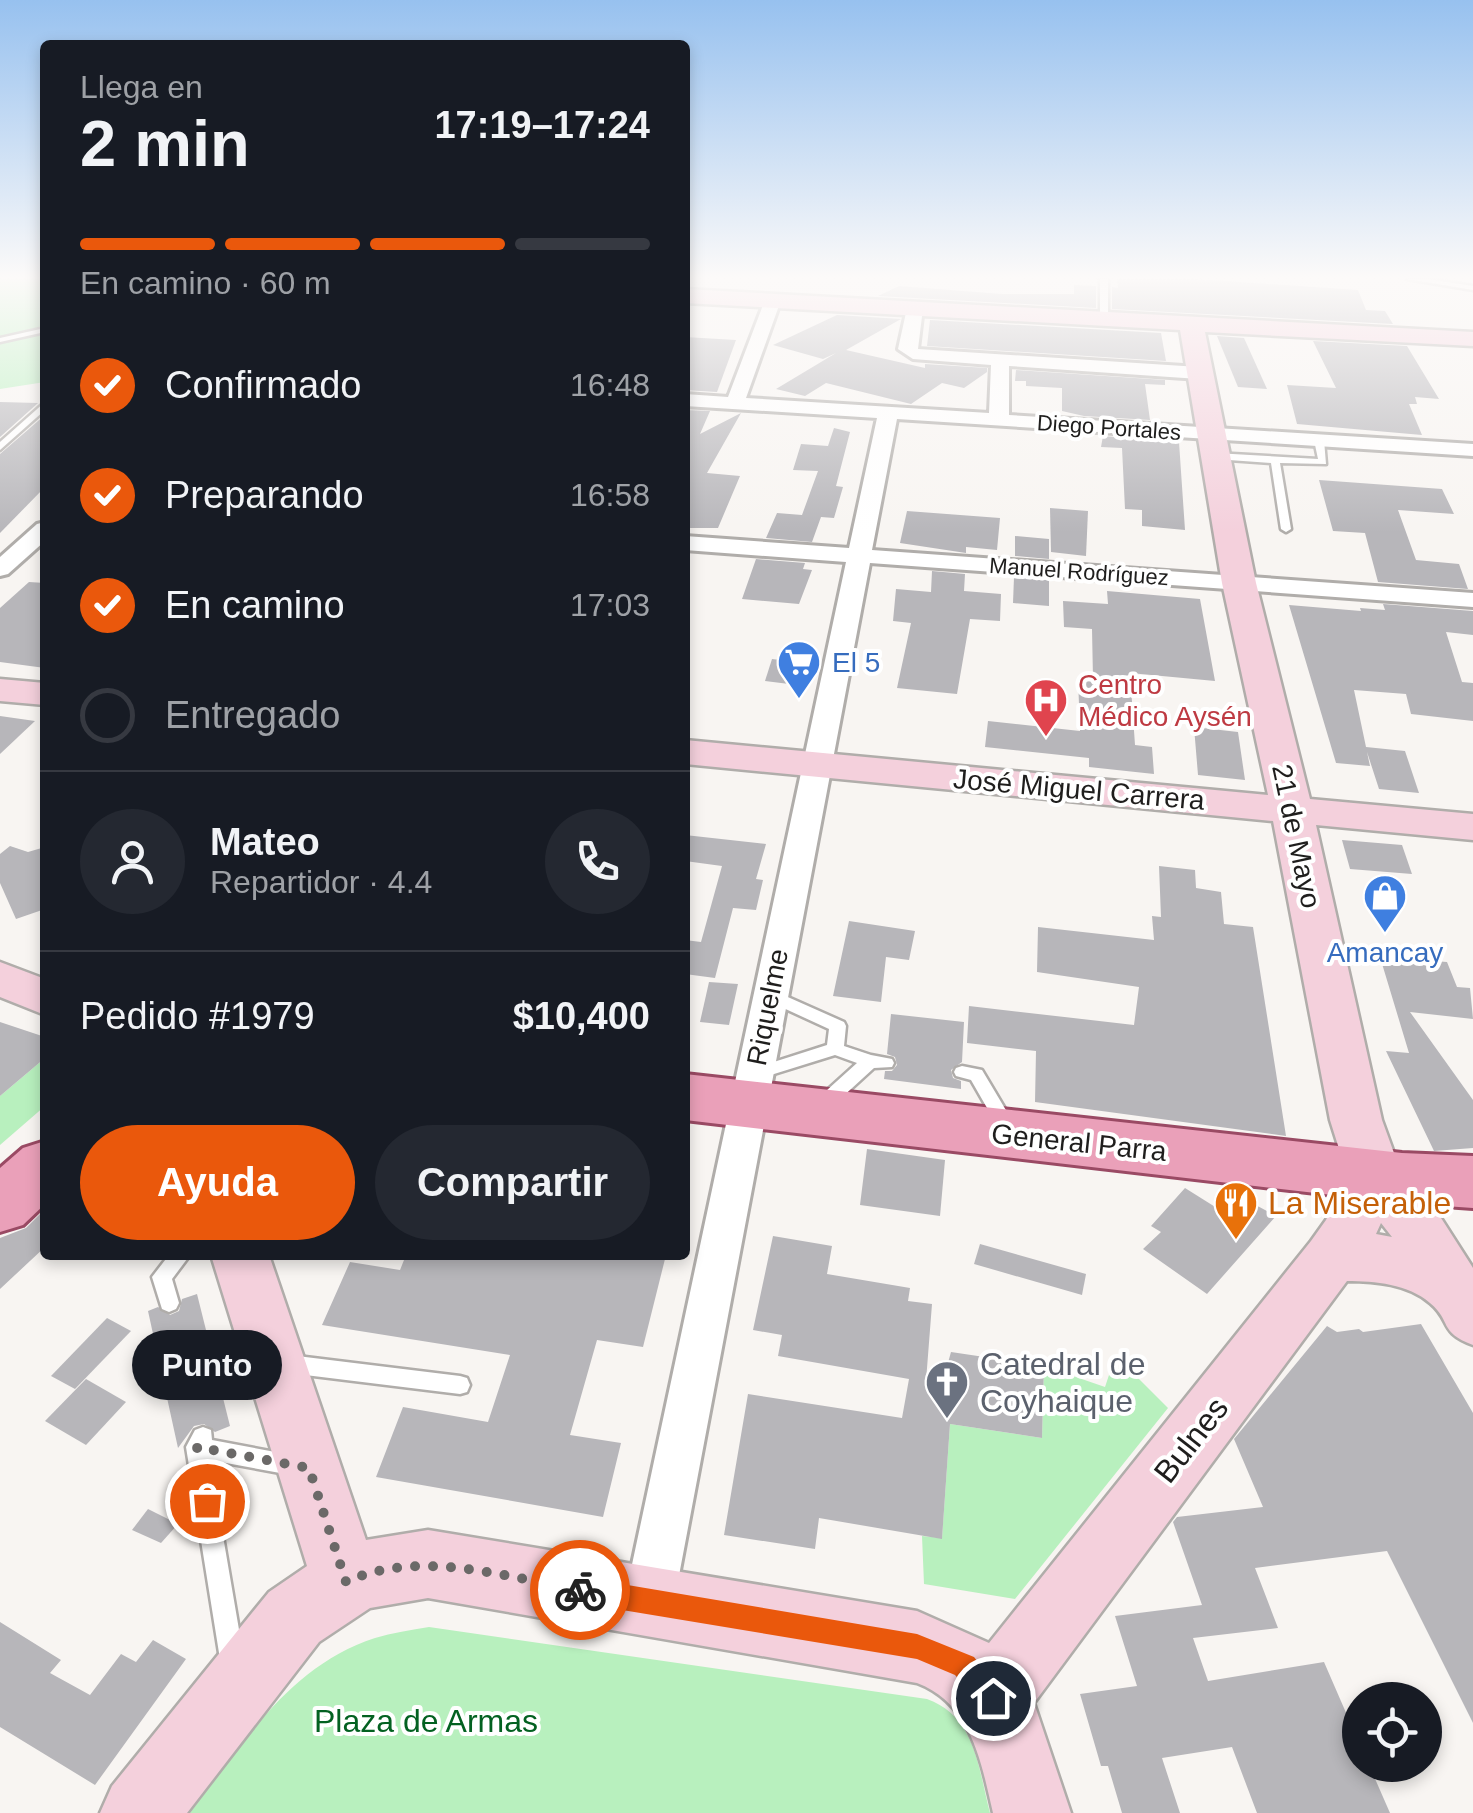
<!DOCTYPE html>
<html lang="es">
<meta charset="utf-8">
<style>
body{margin:0;font-family:Arial,sans-serif;background:#242831;color:#f1f3f6;height:100vh;display:flex;flex-direction:column;font-size:38px;white-space:nowrap}
*{box-sizing:border-box;margin:0}
p{font-size:32px;color:#9ea1a6}
.icon{flex:none;width:55px;height:55px;fill:none;stroke:currentColor;stroke-width:2;stroke-linecap:round;stroke-linejoin:round}
.map{position:relative;flex:1;overflow:hidden}
.drawer{position:absolute;left:40px;top:40px;width:650px;height:1220px;display:flex;flex-direction:column;background:#171b24;border-radius:10px;box-shadow:0 5px 15px #0003}
.drawer>*{flex:none}
.controls{position:absolute;left:1342px;top:1682px;display:grid;gap:20px}
.controls a{display:grid;place-items:center;width:100px;height:100px;border-radius:50%;background:#171b24;box-shadow:0 5px 15px #0003;font-size:50px}
.pin{position:absolute;display:grid;place-items:center;width:85px;height:85px;color:#fff;margin:-42px;border:5px solid #fff;border-radius:50%;box-shadow:0 2px 10px #0007}
.courier{position:absolute;display:grid;place-items:center;width:100px;height:100px;margin:-50px;border:8px solid #ea580c;border-radius:50%;background:#fff;color:#222;box-shadow:0 2px 12px #0007}
.bubble{position:absolute;height:70px;border-radius:35px;background:#171b24;box-shadow:0 5px 15px #0003;font-size:32px;font-weight:700;line-height:70px;text-align:center}
.headline em{font-style:normal;font-weight:700}
.headline div{display:flex;flex-direction:column-reverse}
.headline{display:flex;align-items:center;justify-content:space-between;height:170px;padding:0 40px}
h1{font-size:65px;font-weight:700;line-height:75px}
.bar{display:grid;grid-template-columns:repeat(4,1fr);gap:15px 10px;align-content:center;height:120px;padding:0 40px}
.bar i{height:12px;border-radius:8px;background:#363941}
.bar .active{background:#ea580c}
.bar p{grid-column:span 4}
.line{display:flex;align-items:center;gap:25px;padding:0 40px;border-top:2px solid #363941}
.line div{flex:1}
.round{display:grid;place-items:center;flex:none;width:105px;height:105px;border-radius:52px;background:#242831}
ol{padding:0 40px;list-style:none}
li{display:flex;align-items:center;gap:30px;height:110px}
li p{margin-inline-start:auto}
li .icon{padding:10px;border-radius:50%;background:#ea580c;color:#fff;stroke-width:4}
li:last-child{color:#9ea1a6}
li i{width:55px;height:55px;border:5px solid #363941;border-radius:50%}
.cta{display:flex;gap:20px;margin-top:auto;padding:20px 40px}
.cta a{flex:1;height:115px;border-radius:60px;background:#ea580c;color:#fff;font-size:40px;font-weight:700;line-height:115px;text-align:center}
.cta a+a{background:#242831;color:#f1f3f6}
.map>svg:first-child{display:block}
.green{fill:#b8f0be}
.building{fill:#b7b6ba;fill-rule:evenodd}
.lines{fill:none;stroke-linecap:round;stroke-linejoin:round}
.lane-casing{stroke:#b0adaa;stroke-width:5}
.street-casing{stroke:#b0adaa;stroke-width:6}
.secondary-casing{stroke:#b0adaa;stroke-width:5}
.primary-casing{stroke:#9a4a64;stroke-width:6}
.lane{fill:#fff;fill-rule:evenodd}
.street{fill:#fff;fill-rule:evenodd}
.secondary{fill:#f4d0dc;fill-rule:evenodd}
.primary{fill:#eaa0b9;fill-rule:evenodd}
.route{fill:#ea580c}
.done{stroke:#6b6968;stroke-width:10;stroke-dasharray:0 18}
.labels{text-anchor:middle;stroke-width:8;stroke-linejoin:round;paint-order:stroke}
.far-street-label{font-size:22px;fill:#1f1e1d;stroke:#fff}
.shop-label{font-size:28px;fill:#366cbe;stroke:#fff;text-anchor:start}
.health-label{font-size:28px;fill:#be3a42;stroke:#fff;text-anchor:start}
.street-label{font-size:28px;fill:#1f1e1d;stroke:#fff}
.near-food-label{font-size:32px;fill:#c56008;stroke:#fff;text-anchor:start}
.near-worship-label{font-size:32px;fill:#5b616d;stroke:#fff;text-anchor:start}
.near-street-label{font-size:32px;fill:#1f1e1d;stroke:#fff}
.near-park-label{font-size:32px;fill:#036121;stroke:#fff}
</style>
<div class="map">
<svg width="1473" height="1813" viewBox="0 0 1473 1813">
<rect width="100%" height="100%" fill="#f8f5f2"/>
<g class="green">
<polygon points="0,279 45,279 45,382 0,389"/>
<polygon points="45,1058 45,1106 0,1145 0,1096"/>
<polygon points="1044,1366 1105,1387 1112,1366 1133,1373 1168,1408 1015,1599 924,1584 922,1536 942,1538 950,1424 1042,1438"/>
<path d="M429 1627 927 1699C976 1717 978 1767 990 1813H190C242 1744 289 1666 375 1638 392 1633 411 1630 429 1627Z"/>
</g>
<g class="building">
<polygon points="1117,279 1196,279 1358,290 1366,310 1385,311 1393,324 1112,309 1112,287 1118,288"/>
<polygon points="1074,285 1096,286 1096,308 878,296 899,286 1002,294 1074,294"/>
<polygon points="837,315 901,319 846,350 925,368 925,364 987,368 987,372 964,388 942,383 911,404 826,383 805,396 776,389 836,353 823,359 773,345"/>
<polygon points="930,320 1161,333 1166,361 927,346"/>
<polygon points="1217,336 1244,338 1267,389 1238,387"/>
<polygon points="685,337 736,340 717,392 685,390"/>
<polygon points="1313,341 1407,346 1439,399 1415,397 1417,404 1409,404 1422,435 1297,424 1287,385 1336,388"/>
<polygon points="1016,370 1165,380 1165,385 1145,384 1150,420 1084,416 1062,411 1062,388 1026,386 1026,381 1015,381"/>
<polygon points="0,402 38,403 0,437"/>
<polygon points="685,410 710,411 700,434 741,413 707,473 740,476 718,528 685,528"/>
<polygon points="45,415 45,487 0,533 0,454"/>
<polygon points="834,428 850,432 836,486 843,487 834,518 821,517 812,542 766,538 777,513 802,515 818,471 793,470 801,444 828,446"/>
<polygon points="1103,436 1179,442 1185,530 1142,526 1142,510 1125,509 1122,448 1101,447"/>
<polygon points="1319,480 1442,489 1454,514 1398,510 1416,560 1459,564 1468,589 1378,582 1365,533 1333,531"/>
<polygon points="1050,508 1088,511 1086,556 1051,552"/>
<polygon points="907,511 1000,518 997,550 966,547 966,553 900,543"/>
<polygon points="1015,536 1049,539 1049,559 1015,556"/>
<polygon points="756,559 805,563 803,569 812,570 799,604 742,599"/>
<polygon points="932,571 965,574 964,591 1001,594 1000,621 970,619 957,694 897,688 911,623 893,621 896,589 931,592"/>
<polygon points="1014,577 1049,580 1049,606 1013,603"/>
<polygon points="29,582 45,583 45,668 0,662 0,608"/>
<polygon points="1107,591 1200,599 1215,681 1130,673 1135,745 1152,747 1154,774 1089,767 1089,758 985,747 988,721 1080,731 1078,678 1093,679 1092,629 1064,627 1063,601 1108,604"/>
<polygon points="1383,604 1473,611 1473,635 1446,632 1462,682 1473,683 1473,721 1411,714 1406,694 1354,690 1366,747 1405,751 1419,793 1379,789 1367,752 1370,766 1336,763 1289,605 1361,611 1360,608 1385,610"/>
<polygon points="772,659 804,663 797,685 765,681"/>
<polygon points="0,716 35,721 0,754"/>
<polygon points="1194,727 1238,732 1245,780 1198,775"/>
<polygon points="685,835 766,844 756,879 763,880 756,910 733,908 715,978 685,974 685,940 701,942 722,866 685,861"/>
<polygon points="1342,840 1402,845 1412,874 1350,869"/>
<polygon points="10,846 28,852 45,847 45,909 16,919 0,883 0,854"/>
<polygon points="1159,866 1195,870 1196,888 1221,892 1224,924 1253,927 1286,1136 1035,1102 1036,1051 967,1043 969,1006 1134,1025 1139,987 1037,972 1038,927 1154,940 1152,916 1161,917"/>
<polygon points="849,921 915,931 909,960 886,957 881,1002 833,996"/>
<polygon points="1380,957 1447,962 1457,987 1470,988 1473,1019 1410,1012 1473,1100 1473,1148 1434,1151 1386,1051 1409,1053"/>
<polygon points="709,982 738,984 729,1025 700,1022"/>
<polygon points="891,1014 964,1022 962,1062 951,1070 953,1078 961,1081 961,1089 884,1079 885,1071 892,1071 897,1065 895,1057 887,1054"/>
<polygon points="0,1022 45,1037 45,1058 0,1096"/>
<polygon points="867,1149 945,1160 940,1216 860,1205"/>
<polygon points="1185,1188 1236,1220 1252,1203 1276,1216 1207,1294 1143,1249 1161,1232 1151,1226"/>
<polygon points="45,1209 45,1247 0,1289 0,1238 26,1228"/>
<polygon points="773,1236 832,1246 827,1274 910,1288 908,1301 932,1304 926,1381 942,1384 951,1352 1044,1366 1042,1438 950,1424 942,1539 819,1518 815,1549 724,1535 748,1394 902,1418 909,1379 778,1356 782,1335 753,1330"/>
<polygon points="980,1244 1086,1274 1082,1295 974,1264"/>
<polygon points="406,1255 666,1255 643,1347 597,1340 570,1435 621,1443 603,1517 376,1477 403,1407 488,1422 510,1355 322,1325 350,1262 400,1270"/>
<path d="M197 1294 230 1426 215 1432 204 1424 194 1426 178 1448 148 1311 158 1307 170 1315 179 1311 182 1299ZM178 1342 189 1347 203 1380 198 1392 189 1394 180 1389 166 1355 169 1346Z"/>
<polygon points="107,1318 131,1331 75,1389 51,1376"/>
<polygon points="1421,1324 1473,1413 1473,1723 1387,1551 1255,1568 1278,1628 1193,1638 1208,1681 1324,1662 1360,1745 1360,1765 1369,1765 1390,1813 1257,1813 1232,1747 1162,1758 1180,1813 1122,1813 1108,1766 1101,1766 1080,1694 1137,1686 1115,1616 1202,1605 1173,1522 1177,1517 1263,1507 1234,1439 1327,1326 1337,1332 1359,1329 1363,1332"/>
<polygon points="86,1379 126,1402 86,1445 45,1421"/>
<polygon points="148,1509 178,1524 161,1543 132,1530"/>
<polygon points="0,1622 61,1660 50,1673 90,1695 121,1654 136,1662 153,1640 186,1659 95,1785 0,1727"/>
</g>
<g class="lines">
<g class="lane-casing">
<g id="lane">
<polygon points="1100,279 1108,279 1108,319 1104,321 1100,319"/>
<polygon points="1407,279 1428,279 1473,286 1473,290"/>
<polygon points="45,328 45,332 0,342 0,338"/>
<polygon points="45,402 45,410 0,450 0,442"/>
<polygon points="1319,437 1324,440 1326,464 1280,463 1291,529 1286,532 1281,529 1271,463 1215,459 1210,456 1215,453 1318,459 1314,440"/>
<polygon points="772,990 844,1022 846,1026 844,1046 871,1055 892,1059 894,1063 892,1067 874,1068 828,1110 822,1112 816,1110 813,1105 816,1100 857,1063 835,1055 758,1079 752,1077 750,1073 752,1069 827,1045 829,1029 766,1000 764,996 766,992"/>
<polygon points="962,1066 982,1070 1013,1122 1010,1127 1004,1129 998,1127 971,1080 956,1076 954,1072 956,1068"/>
<polygon points="169,1255 190,1255 172,1279 179,1303 176,1309 169,1312 162,1309 152,1277"/>
<polygon points="179,1345 186,1348 200,1381 197,1388 190,1390 183,1388 169,1354 172,1348"/>
<polygon points="289,1355 460,1376 467,1378 470,1385 467,1392 460,1394 289,1373 282,1370 279,1364 282,1358"/>
<polygon points="203,1427 211,1430 212,1440 291,1455 299,1458 302,1465 299,1472 291,1475 210,1460 244,1659 240,1667 232,1671 224,1667 220,1659 186,1447 195,1430"/>
</g>
</g>
<g class="street-casing">
<g id="street">
<polygon points="773,295 781,300 746,398 989,413 991,365 913,359 898,349 907,308 915,303 923,308 918,349 1199,367 1208,373 1199,379 1009,366 1009,415 1473,444 1473,456 897,419 872,550 1473,593 1473,607 870,563 674,1602 667,1620 649,1627 631,1620 624,1602 846,562 685,550 685,536 849,548 877,418 685,406 685,394 728,397 765,300"/>
<polygon points="45,522 45,541 8,574 0,576 0,557 37,524"/>
</g>
</g>
<g class="secondary-casing">
<g id="secondary">
<path d="M685 289 1473 332V346L1205 332 1256 583 1310 799 1473 814V840L1316 825 1382 1120 1398 1164 1434 1207 1473 1268V1345C1438 1332 1452 1321 1430 1303 1408 1284 1375 1281 1347 1281L1034 1703 1071 1813H993C981 1762 972 1704 917 1683L428 1598 370 1608 319 1642 187 1813H100L112 1786 269 1592 307 1566 211 1255H269L366 1540 428 1530 917 1611 989 1643 1311 1241 1326 1220 1347 1174 1330 1120 1273 821 685 764V740L1268 795 1222 583 1180 330 685 303ZM1381 1223 1392 1237 1376 1234Z"/>
<polygon points="0,679 45,683 45,705 0,701"/>
<polygon points="0,962 45,979 45,1015 0,997"/>
</g>
</g>
<g class="primary-casing">
<g id="primary">
<polygon points="685,1074 1402,1153 1473,1156 1473,1208 1402,1203 685,1120"/>
<polygon points="45,1141 45,1204 23,1225 0,1232 0,1168 23,1148"/>
</g>
</g>
<use href="#lane" class="lane"/>
<use href="#street" class="street"/>
<use href="#secondary" class="secondary"/>
<use href="#primary" class="primary"/>
</g>
<linearGradient id="sky" x2="0" y2="1"><stop stop-color="#97c1ef"/><stop offset="0.52" stop-color="#fcfaf9"/><stop offset="1" stop-color="#fcfaf9" stop-opacity="0"/></linearGradient>
<rect width="1473" height="533" fill="url(#sky)"/>
<polygon class="route" points="580,1577 917,1634 974,1657 1006,1698 1002,1707 993,1711 984,1707 955,1675 917,1659 580,1603 571,1599 567,1590 571,1581"/>
<g class="lines">
<path class="done" d="M207 1501 197 1447 309 1468 346 1582C419 1548 504 1577 580 1590"/>
</g>
<defs>
<g id="supermarket-pin" transform="scale(2.25)"><path d="M0 17L-7.5 6A9.5 9.5 0 1 1 7.5 6Z" fill="#3f7fe0" stroke="#fff"/><path d="M-6-5.5h2.5l.6 2H6L4.5 2H-2.5L-4.4-4H-6ZM-1.5 3.2a1.3 1.3 0 1 0 .1 0ZM3 3.2a1.3 1.3 0 1 0 .1 0Z" fill="#fff"/></g>
<g id="hospital-pin" transform="scale(2.25)"><path d="M0 17L-7.5 6A9.5 9.5 0 1 1 7.5 6Z" fill="#e0444e" stroke="#fff"/><path d="M-5-5h3v3.5h4V-5h3V5h-3V1.5h-4V5h-3Z" fill="#fff"/></g>
<g id="shop-pin" transform="scale(2.25)"><path d="M0 17L-7.5 6A9.5 9.5 0 1 1 7.5 6Z" fill="#3f7fe0" stroke="#fff"/><path d="M-5-2.5h2.3a2.7 3.5 0 0 1 5.4 0H5L5.5 6h-11ZM-1.5-2.5h3a1.5 2.3 0 0 0-3 0Z" fill="#fff"/></g>
<g id="restaurant-pin" transform="scale(2.25)"><path d="M0 17L-7.5 6A9.5 9.5 0 1 1 7.5 6Z" fill="#e8710a" stroke="#fff"/><path d="M-5-6h1v4h1v-4h1v4h1v-4h1v5L-1.5 .5V6h-2V.5L-5-1ZM5-6V6H3V1.5H1.5Q1.5-4 5-6Z" fill="#fff"/></g>
<g id="church-pin" transform="scale(2.25)"><path d="M0 17L-7.5 6A9.5 9.5 0 1 1 7.5 6Z" fill="#6b7280" stroke="#fff"/><path d="M-1.2-6h2.4v3.5h3.3v2.4h-3.3V6h-2.4V-.1h-3.3v-2.4h3.3Z" fill="#fff"/></g>
</defs>
<g fill-rule="evenodd">
<use href="#supermarket-pin" x="799" y="662"/>
<use href="#hospital-pin" x="1046" y="700"/>
<use href="#shop-pin" x="1385" y="896"/>
<use href="#restaurant-pin" x="1236" y="1203"/>
<use href="#church-pin" x="947" y="1382"/>
</g>
<g class="labels">
<g class="far-street-label">
<text transform="translate(1109 427) rotate(4)" y="8">Diego Portales</text>
<text transform="translate(1079 571) rotate(4)" y="8">Manuel Rodríguez</text>
</g>
<g class="shop-label">
<text x="832" y="672">El 5</text>
<text x="1385" y="962" text-anchor="middle">Amancay</text>
</g>
<g class="health-label">
<text x="1078" y="694">Centro<tspan x="1078" dy="32">Médico Aysén</tspan></text>
</g>
<g class="street-label">
<text transform="translate(1079 789) rotate(5)" y="10">José Miguel Carrera</text>
<text transform="translate(1297 836) rotate(78)" y="10">21 de Mayo</text>
<text transform="translate(767 1007) rotate(-79)" y="10">Riquelme</text>
<text transform="translate(1079 1142) rotate(6)" y="10">General Parra</text>
</g>
<g class="near-food-label">
<text x="1268" y="1214">La Miserable</text>
</g>
<g class="near-worship-label">
<text x="980" y="1375">Catedral de<tspan x="980" dy="37">Coyhaique</tspan></text>
</g>
<g class="near-street-label">
<text transform="translate(1191 1440) rotate(-52)" y="11">Bulnes</text>
</g>
<g class="near-park-label">
<text x="426" y="1732">Plaza de Armas</text>
</g>
</g>
</svg>
<div class="controls">
<a><svg class="icon" aria-label="locate" viewBox="0 0 24 24"><circle cx="12" cy="12" r="6"/><path d="M12 2v4M12 18v4M2 12h4M18 12h4"/></svg></a>
</div>
<div class="pin" style="left:207px;top:1501px;background:#ea580c"><svg class="icon" aria-label="bag" viewBox="0 0 24 24"><path d="M5 8h14l-1 12H6zM9 8a3 3 0 0 1 6 0"/></svg></div>
<div class="pin" style="left:993px;top:1698px;background:#1f2937"><svg class="icon" aria-label="home" viewBox="0 0 24 24"><path d="M3 11l9-7 9 7M6 9v11h12V9"/></svg></div>
<div class="courier" style="left:580px;top:1590px"><svg class="icon" aria-label="bike" viewBox="0 0 24 24"><circle cx="6" cy="16" r="4"/><circle cx="18" cy="16" r="4"/><path d="M6 16l4-8h5l3 8M10 8l3 8H6M13 5h3"/></svg></div>
<div class="bubble" style="left:132px;top:1330px;width:150px">Punto</div>
<section class="drawer">
<div class="headline"><div><h1>2 min</h1><p>Llega en</p></div><em>17:19–17:24</em></div>
<div class="bar"><i class="active"></i><i class="active"></i><i class="active"></i><i></i><p>En camino · 60 m</p></div>
<ol>
<li><svg class="icon" aria-label="check" viewBox="0 0 24 24"><path d="M5 12l5 5 9-10"/></svg>Confirmado<p>16:48</p></li>
<li><svg class="icon" aria-label="check" viewBox="0 0 24 24"><path d="M5 12l5 5 9-10"/></svg>Preparando<p>16:58</p></li>
<li><svg class="icon" aria-label="check" viewBox="0 0 24 24"><path d="M5 12l5 5 9-10"/></svg>En camino<p>17:03</p></li>
<li><i></i>Entregado</li>
</ol>
<div class="line" style="height:180px"><a class="round"><svg class="icon" aria-label="person" viewBox="0 0 24 24"><circle cx="12" cy="8" r="4"/><path d="M4 21q1-7 8-7t8 7"/></svg></a><div><b>Mateo</b><p>Repartidor · 4.4</p></div><a class="round"><svg class="icon" aria-label="phone" viewBox="0 0 24 24"><path d="M5 4h4l2 5-3 2q2 4 5 5l2-3 5 2v4C11 20 4 13 5 4z"/></svg></a></div>
<div class="line" style="height:130px"><div>Pedido #1979</div><b>$10,400</b></div>
<div class="cta"><a>Ayuda</a><a>Compartir</a></div>
</section>
</div>
